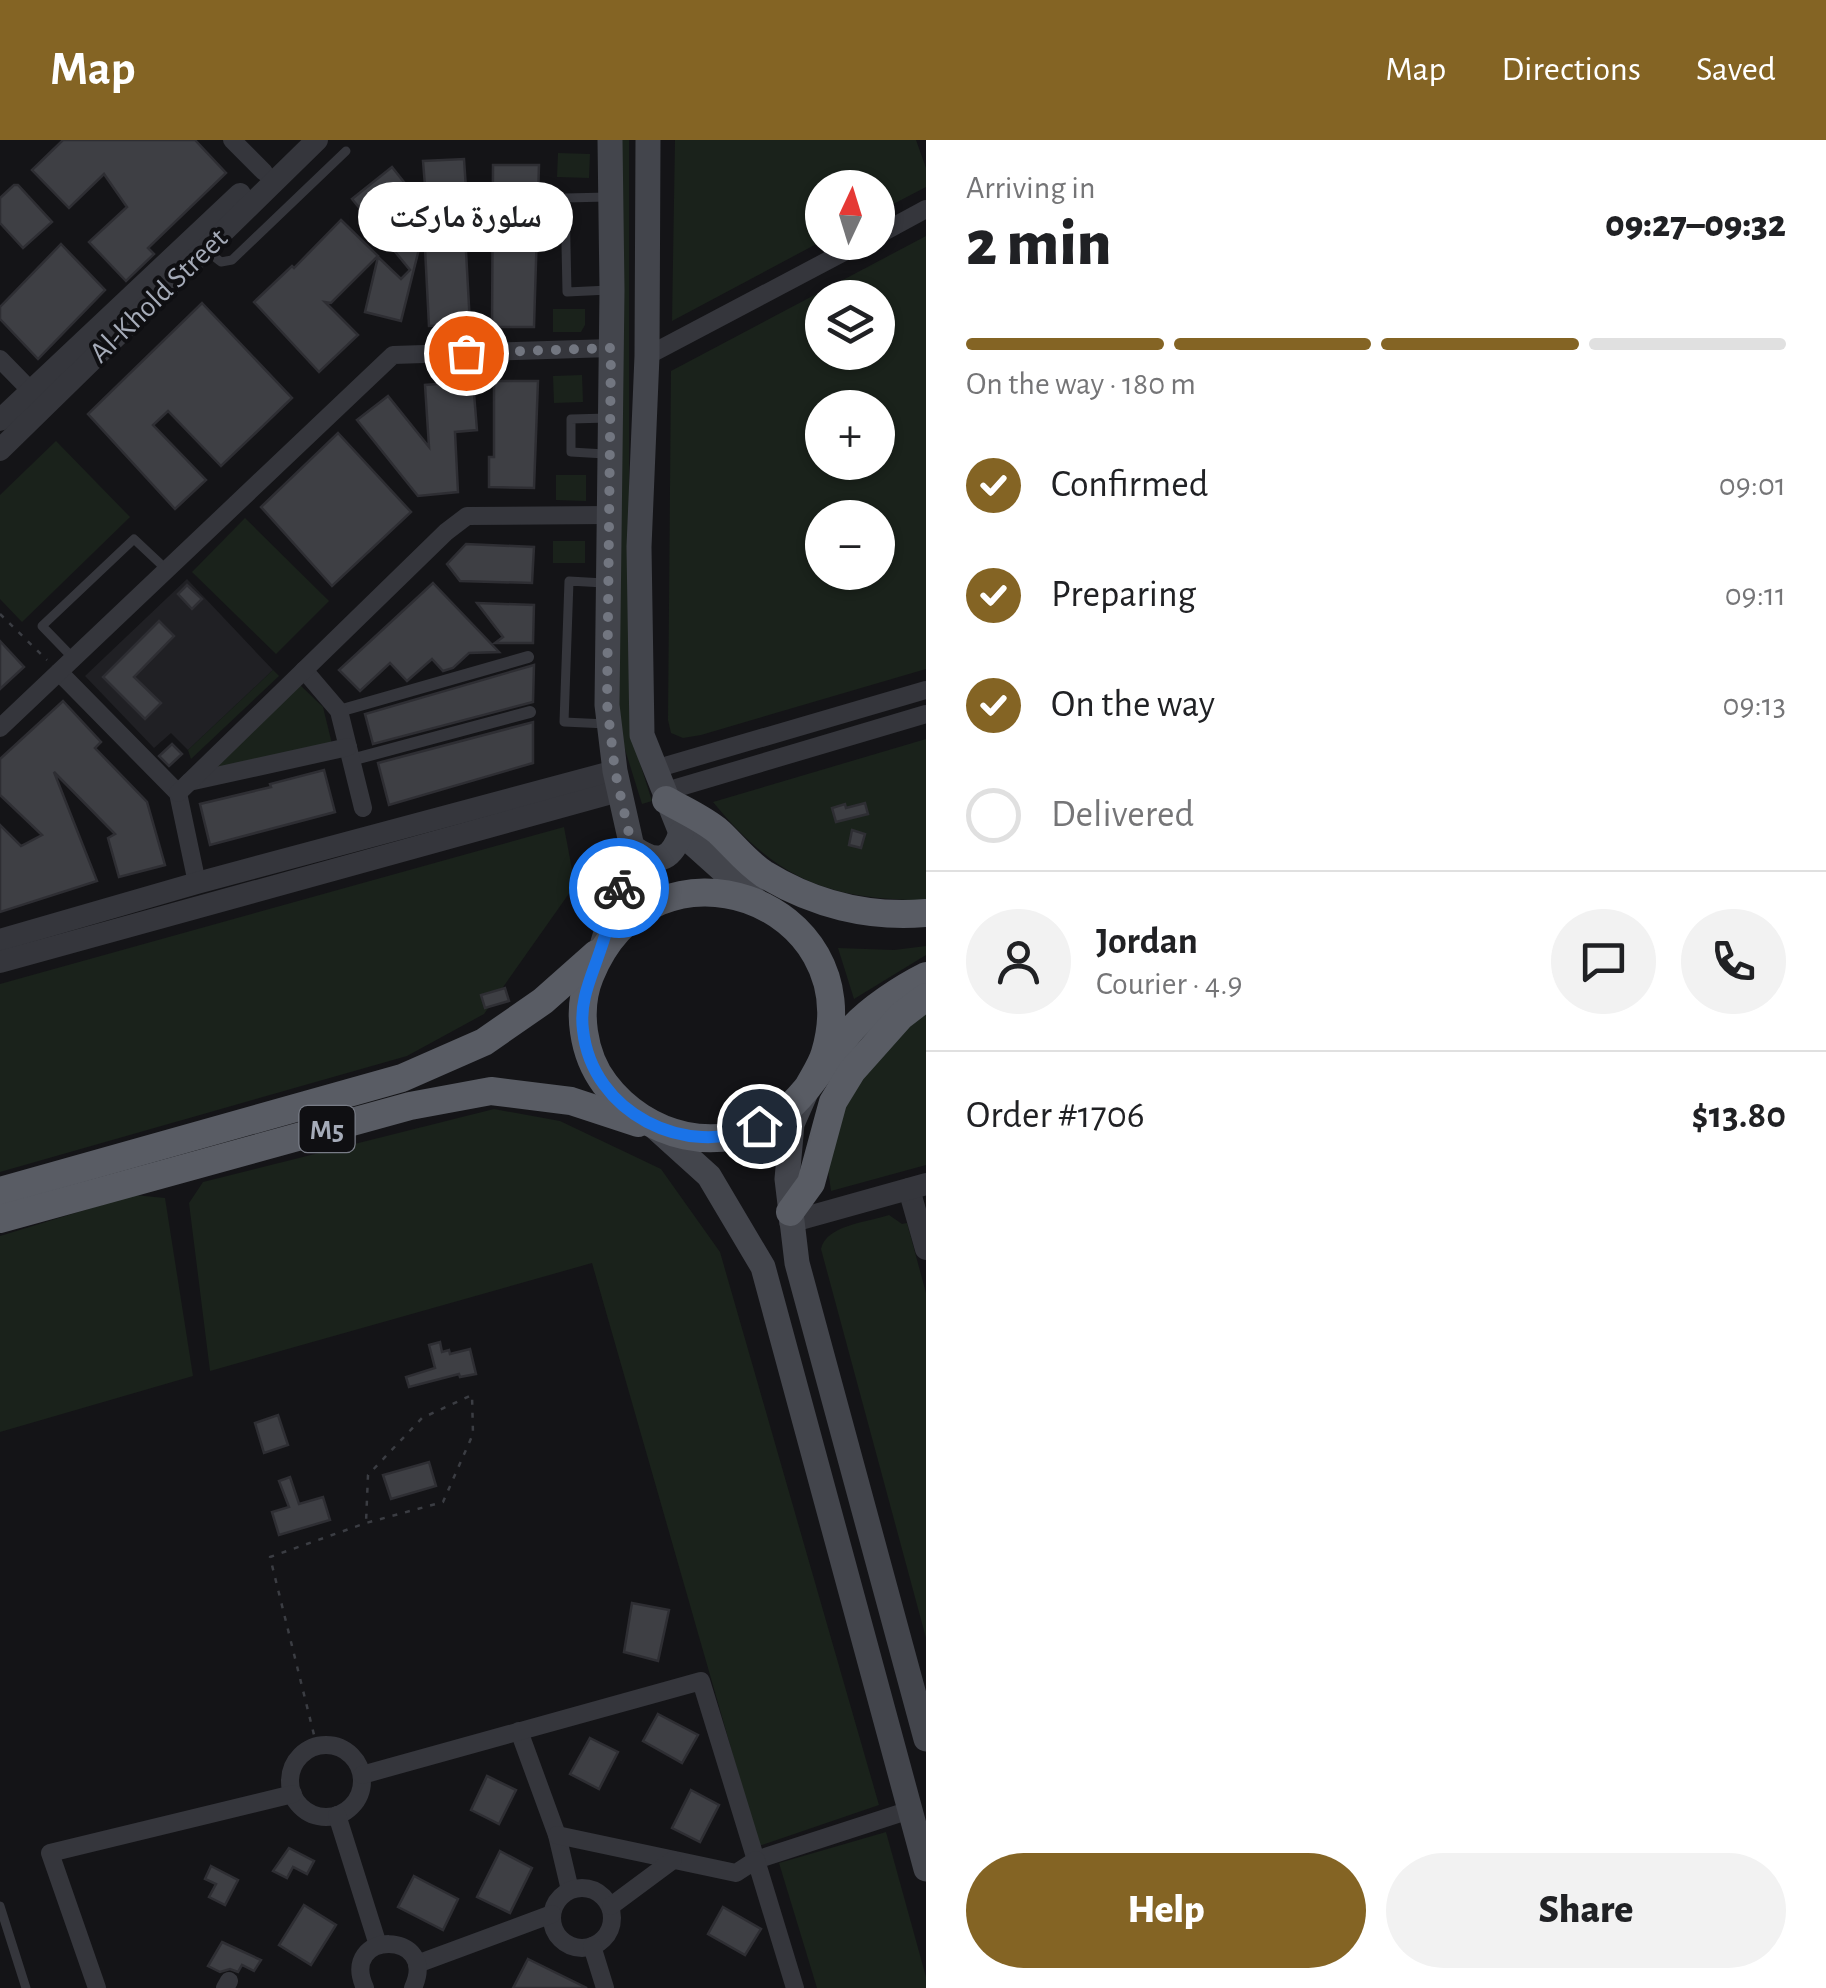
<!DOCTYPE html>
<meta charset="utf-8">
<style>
body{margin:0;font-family:"Alegreya Sans","Noto Naskh Arabic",sans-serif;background:#f2f2f2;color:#202124;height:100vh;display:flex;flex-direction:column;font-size:38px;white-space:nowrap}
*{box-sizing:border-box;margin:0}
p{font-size:32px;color:#757577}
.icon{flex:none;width:55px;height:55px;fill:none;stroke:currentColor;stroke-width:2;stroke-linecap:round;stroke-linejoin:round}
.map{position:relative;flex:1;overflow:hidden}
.side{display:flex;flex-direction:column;background:#fff;width:900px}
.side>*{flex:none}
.needle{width:65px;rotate:4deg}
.fabs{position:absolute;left:805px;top:30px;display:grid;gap:20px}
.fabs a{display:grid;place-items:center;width:90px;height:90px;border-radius:50%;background:#fff;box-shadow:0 2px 8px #0004;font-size:50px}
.pin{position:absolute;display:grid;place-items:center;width:85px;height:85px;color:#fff;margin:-42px;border:5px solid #fff;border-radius:50%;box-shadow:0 2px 10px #0007}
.courier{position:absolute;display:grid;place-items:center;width:100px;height:100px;margin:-50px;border:8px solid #1a73e8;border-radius:50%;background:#fff;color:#222;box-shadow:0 2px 12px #0007}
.bubble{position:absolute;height:70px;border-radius:35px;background:#fff;box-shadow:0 2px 8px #0004;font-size:32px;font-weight:800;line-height:70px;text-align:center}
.summary em{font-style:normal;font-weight:800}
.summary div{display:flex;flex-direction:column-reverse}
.summary{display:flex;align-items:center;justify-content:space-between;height:170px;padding:0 40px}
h1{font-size:65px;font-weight:800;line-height:75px}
.bar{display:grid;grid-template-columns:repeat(4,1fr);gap:15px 10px;align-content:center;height:120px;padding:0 40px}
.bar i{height:12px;border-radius:8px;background:#e0e0e0}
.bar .on{background:#846424}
.bar p{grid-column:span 4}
.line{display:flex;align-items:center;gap:25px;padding:0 40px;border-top:2px solid #e0e0e0}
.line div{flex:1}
.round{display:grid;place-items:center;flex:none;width:105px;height:105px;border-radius:52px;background:#f2f2f2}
ol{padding:0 40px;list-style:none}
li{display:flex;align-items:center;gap:30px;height:110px}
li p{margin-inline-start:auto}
li .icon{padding:10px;border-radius:50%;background:#846424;color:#fff;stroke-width:4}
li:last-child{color:#757577}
li i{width:55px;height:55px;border:5px solid #e0e0e0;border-radius:50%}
.button{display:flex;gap:20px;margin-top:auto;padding:20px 40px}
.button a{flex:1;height:115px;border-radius:60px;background:#846424;color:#fff;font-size:40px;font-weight:800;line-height:115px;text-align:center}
.button a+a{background:#f2f2f2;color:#202124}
header{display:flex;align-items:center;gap:60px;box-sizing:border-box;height:140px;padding:0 50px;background:#846424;color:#fff}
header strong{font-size:48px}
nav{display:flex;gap:55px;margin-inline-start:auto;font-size:35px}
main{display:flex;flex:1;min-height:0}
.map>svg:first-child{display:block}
.built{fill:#202024}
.green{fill:#1a221b;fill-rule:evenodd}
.building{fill:#3e3f44;stroke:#2e2e33;stroke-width:2.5}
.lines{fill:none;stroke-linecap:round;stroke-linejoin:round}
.path{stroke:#3b3d43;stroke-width:2.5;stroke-dasharray:5 8;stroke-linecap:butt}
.service{stroke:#35363c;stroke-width:9}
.pedestrian{stroke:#35363c;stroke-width:12}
.minor{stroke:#35363c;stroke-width:18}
.tertiary{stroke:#35363c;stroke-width:22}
.secondary{stroke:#43454c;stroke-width:25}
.trunk{stroke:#595c64;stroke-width:28}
.done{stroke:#727680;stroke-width:10;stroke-dasharray:0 18}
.route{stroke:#1a73e8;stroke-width:12}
.labels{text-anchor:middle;stroke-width:8;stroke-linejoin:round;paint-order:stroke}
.shield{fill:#0f0f12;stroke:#787c86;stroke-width:2.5}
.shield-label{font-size:28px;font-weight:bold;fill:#a5abb8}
.street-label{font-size:30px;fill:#a5abb8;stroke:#0f0f12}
</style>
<header>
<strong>Map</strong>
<nav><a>Map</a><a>Directions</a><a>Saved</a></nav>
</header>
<main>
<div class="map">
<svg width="926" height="1848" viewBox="0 0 926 1848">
<rect width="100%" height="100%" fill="#141417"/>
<polygon class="built" points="187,439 273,530 188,610 171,593 154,608 85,536"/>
<g class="green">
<polygon points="619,0 629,0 629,566 632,598 652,661 642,664 622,600 619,565"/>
<polygon points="675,0 916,0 926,28 926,47 878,72 878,48 822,48 822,101 672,181"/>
<polygon points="558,13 590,14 589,38 557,37"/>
<path d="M926 96V529L701 595 683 598 671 593 668 580 671 231ZM822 158H878V212H822ZM822 268H878V322H822ZM822 378H878V432H822Z"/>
<polygon points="553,169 585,169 585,185 581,192 553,192"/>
<polygon points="582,235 583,262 554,263 553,236"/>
<polygon points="56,301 130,377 22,482 0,459 0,355"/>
<polygon points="556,335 586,335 586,361 556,360"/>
<polygon points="245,378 329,461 276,514 192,432"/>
<rect x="553" y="401" width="32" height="22"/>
<polygon points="273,530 279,536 191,619 188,610"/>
<polygon points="300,545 323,567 332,604 206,636"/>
<path d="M926 599V760C828 760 776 739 713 662Z"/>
<polygon points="564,687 575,745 484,874 407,916 0,1032 0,844"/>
<polygon points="926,806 926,815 854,859 838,808 894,810"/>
<path d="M926 872V1025L831 1051C830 1041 827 1030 828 1020 830 972 888 899 926 872Z"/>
<polygon points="494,969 560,981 661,1029 720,1112 879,1665 759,1706 592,1123 210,1231 189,1063 203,1042"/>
<polygon points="134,1055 165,1058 193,1236 0,1292 0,1096"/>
<path d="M889 1075 902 1084 907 1083 926 1153V1498L821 1109C826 1085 868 1082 889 1075Z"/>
<polygon points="886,1692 926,1837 926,1848 817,1848 779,1723"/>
</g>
<g class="building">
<polygon points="63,0 195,0 226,33 148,108 154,114 126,141 89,102 127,67 104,34 69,68 32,30"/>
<polygon points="464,19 469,93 465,93 470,184 429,186 424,89 401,181 365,172 378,117 401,139 410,130 352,59 392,27 427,71 423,21"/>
<polygon points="493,25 539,25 534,187 492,187"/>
<polygon points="14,45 18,45 52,82 23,108 0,83 0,58"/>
<polygon points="341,80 378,116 331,163 325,162 358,195 319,232 254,162 292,126 294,128"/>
<polygon points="61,104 105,150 38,219 0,179 0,167"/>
<polygon points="202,163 292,258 221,326 168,271 153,285 206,340 175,369 88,274"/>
<polygon points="473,241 477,290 455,292 458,352 418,356 357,280 388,256 429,307 425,245"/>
<polygon points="494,241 538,241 534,348 489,347 489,317 494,317"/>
<polygon points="338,293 411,372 332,446 261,367"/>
<polygon points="466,404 534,407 532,443 460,441 447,424"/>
<polygon points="433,443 499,512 469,513 453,528 443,531 432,519 407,541 390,523 360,551 339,530"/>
<polygon points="187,445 202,459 192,469 178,454"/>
<polygon points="477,463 534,465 533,503 495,503 503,497"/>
<polygon points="159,481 174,496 134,537 161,563 145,579 103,537"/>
<polygon points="0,501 24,527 0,549"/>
<polygon points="534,525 533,562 373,604 365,574"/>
<polygon points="63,561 101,602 95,608 147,662 165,725 119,737 108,698 115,694 54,632 97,741 0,772 0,685 21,706 42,695 0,655 0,619"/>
<polygon points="533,582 533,623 389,665 378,623"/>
<polygon points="172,604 182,614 169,626 159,616"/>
<polygon points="324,630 335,672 210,705 200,664 271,647 270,644"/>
<polygon points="865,663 868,674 836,682 832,668 845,664 846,668"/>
<polygon points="852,690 865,694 861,708 849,705"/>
<polygon points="505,848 509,861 485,868 481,855"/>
<polygon points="440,1202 442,1212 449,1210 450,1214 470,1209 476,1234 460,1237 459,1234 409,1247 406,1237 435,1228 429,1205"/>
<polygon points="278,1275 288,1305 264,1313 255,1283"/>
<polygon points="429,1322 436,1346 391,1359 383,1335"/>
<polygon points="290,1337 299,1364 323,1357 330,1380 279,1395 272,1372 289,1367 279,1341"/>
<polygon points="632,1463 669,1470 658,1521 624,1512"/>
<polygon points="658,1574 698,1595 682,1623 643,1601"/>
<polygon points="590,1598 618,1612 599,1649 570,1634"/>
<polygon points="487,1636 516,1650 499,1684 471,1670"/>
<polygon points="691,1650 719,1665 700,1702 672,1688"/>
<polygon points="289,1708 314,1721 307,1734 293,1727 287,1738 273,1731"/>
<polygon points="500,1711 532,1728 510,1773 477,1757"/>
<polygon points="211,1726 238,1740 225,1765 209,1757 216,1744 205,1739"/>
<polygon points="414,1736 458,1759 443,1790 398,1767"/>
<polygon points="304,1765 336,1785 311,1825 279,1805"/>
<polygon points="723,1767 761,1789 745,1815 708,1794"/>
<polygon points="222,1802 261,1820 254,1831 242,1825 238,1832 230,1829 220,1832 208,1826"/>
<polygon points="528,1819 587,1848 513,1848"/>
</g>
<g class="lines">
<g class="path">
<polyline points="0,474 47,520"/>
<polyline points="317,1607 270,1417 366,1383 443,1362 473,1294 472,1255 422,1278 368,1335 366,1383"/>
</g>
<g class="service">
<polyline points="608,57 565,58 567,152 609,150"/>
<polyline points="207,111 221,122 232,120 346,11"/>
<polyline points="605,314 571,312 571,279 608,278"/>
<polyline points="604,443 569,441 564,582 607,584"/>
<polyline points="73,518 42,486 134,399 167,430"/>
<polyline points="0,1766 26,1848"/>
</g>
<g class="pedestrian">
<polyline points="339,571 528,517"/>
<polyline points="351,620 530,572"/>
</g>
<g class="minor">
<polyline points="232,0 264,32"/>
<polyline points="878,95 926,69"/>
<polyline points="647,216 863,102"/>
<polyline points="0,219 38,258"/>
<polyline points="304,530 339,571 363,668"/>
<polyline points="59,532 178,653 197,743"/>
<polyline points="0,588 393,215 611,208"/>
<polyline points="655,629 926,550"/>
<polyline points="189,642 348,607"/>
<polyline points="663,652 926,574"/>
<polyline points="178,653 446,392 467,376 607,375"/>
<polyline points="519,1591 557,1695 570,1750"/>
<circle cx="326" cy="1641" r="36"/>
<polyline points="362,1635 701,1541 756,1720 910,1670"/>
<polyline points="337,1675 378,1805"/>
<polyline points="557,1695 736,1733 756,1720 795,1848"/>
<circle cx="582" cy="1778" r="30"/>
<polyline points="611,1766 673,1720"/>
<polyline points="592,1806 605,1848"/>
<polyline points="417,1824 552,1774"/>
<polyline points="97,1848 50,1713 293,1654"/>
<polyline points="225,1848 229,1841"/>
<path d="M365 1848C338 1789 440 1790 413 1848"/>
</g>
<g class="tertiary">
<polyline points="0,280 240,54"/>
<polyline points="0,310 317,0"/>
<polyline points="0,800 197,743 615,631"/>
<polyline points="0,822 619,651"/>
<polyline points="909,1049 926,1109"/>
<polyline points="790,1082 926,1044"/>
</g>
<g class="secondary">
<polyline points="648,0 647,216 639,407 642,595 681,693 759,763"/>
<path d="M632 707C657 724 670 723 681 693"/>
<polyline points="601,809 632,707 615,631 607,565 612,150 610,0"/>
<polyline points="807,950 792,984 787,1039 797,1123 926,1599"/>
<polyline points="657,989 709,1036 763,1127 926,1729"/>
</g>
<g class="trunk">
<path d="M666 660C683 670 704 679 719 692 734 706 746 722 764 734 813 764 869 778 926 773"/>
<path d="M808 947C814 936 822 924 825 913 870 762 653 681 590 836 576 870 583 915 605 944 645 997 721 1018 779 976 809 953 828 917 852 889 870 869 902 848 926 836"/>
<polyline points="0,1051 402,938 484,902 543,861 596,814"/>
<polyline points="790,1072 811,1043 833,962 852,931 901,876 926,857"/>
<polyline points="0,1079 410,966 491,951 571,961 638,983"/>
</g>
</g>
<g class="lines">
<polyline class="done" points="466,213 611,208 607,564 615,631 632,707 619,748"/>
<path class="route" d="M619 748C613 768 608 788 601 808 592 836 579 860 583 890 592 973 686 1020 759 986"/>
</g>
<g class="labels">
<rect class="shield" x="299.5" y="966" width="55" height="46" rx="8"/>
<g class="shield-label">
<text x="327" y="999">M5</text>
</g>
<g class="street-label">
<text transform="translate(158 155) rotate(-44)" y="10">Al-Khold Street</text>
</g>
</g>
</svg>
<div class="fabs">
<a><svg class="needle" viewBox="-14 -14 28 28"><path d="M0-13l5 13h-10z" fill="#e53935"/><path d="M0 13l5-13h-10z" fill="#757577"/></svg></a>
<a><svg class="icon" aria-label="layers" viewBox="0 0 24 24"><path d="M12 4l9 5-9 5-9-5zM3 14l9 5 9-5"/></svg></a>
<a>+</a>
<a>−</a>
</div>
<div class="pin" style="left:466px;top:213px;background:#ea580c"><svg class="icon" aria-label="bag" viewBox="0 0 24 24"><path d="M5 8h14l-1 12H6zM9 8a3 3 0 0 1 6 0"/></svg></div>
<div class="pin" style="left:759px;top:986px;background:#1f2937"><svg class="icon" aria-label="home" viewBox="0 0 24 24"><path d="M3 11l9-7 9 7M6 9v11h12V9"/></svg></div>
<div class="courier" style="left:619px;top:748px"><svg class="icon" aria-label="bike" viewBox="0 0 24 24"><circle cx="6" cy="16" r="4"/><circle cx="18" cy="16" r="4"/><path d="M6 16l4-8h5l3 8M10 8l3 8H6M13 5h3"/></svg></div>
<div class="bubble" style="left:358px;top:42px;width:215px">سلورة ماركت</div>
</div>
<section class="side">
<div class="summary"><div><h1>2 min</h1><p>Arriving in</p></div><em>09:27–09:32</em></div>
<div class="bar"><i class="on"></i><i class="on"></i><i class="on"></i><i></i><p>On the way · 180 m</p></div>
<ol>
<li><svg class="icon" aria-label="check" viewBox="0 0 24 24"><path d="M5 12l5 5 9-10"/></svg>Confirmed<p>09:01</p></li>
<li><svg class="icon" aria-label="check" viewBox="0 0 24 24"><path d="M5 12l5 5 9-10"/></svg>Preparing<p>09:11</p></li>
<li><svg class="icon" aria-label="check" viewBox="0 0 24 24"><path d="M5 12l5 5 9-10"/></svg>On the way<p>09:13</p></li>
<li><i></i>Delivered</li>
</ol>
<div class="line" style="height:180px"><a class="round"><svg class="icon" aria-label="person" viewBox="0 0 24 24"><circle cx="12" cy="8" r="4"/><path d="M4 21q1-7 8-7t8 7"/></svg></a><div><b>Jordan</b><p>Courier · 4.9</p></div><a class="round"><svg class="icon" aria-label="chat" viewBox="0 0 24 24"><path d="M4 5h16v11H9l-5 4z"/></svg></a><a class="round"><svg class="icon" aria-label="phone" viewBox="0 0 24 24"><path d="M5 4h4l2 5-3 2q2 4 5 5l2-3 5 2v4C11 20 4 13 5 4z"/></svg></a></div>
<div class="line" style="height:130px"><div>Order #1706</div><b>$13.80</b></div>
<div class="button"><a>Help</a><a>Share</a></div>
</section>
</main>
